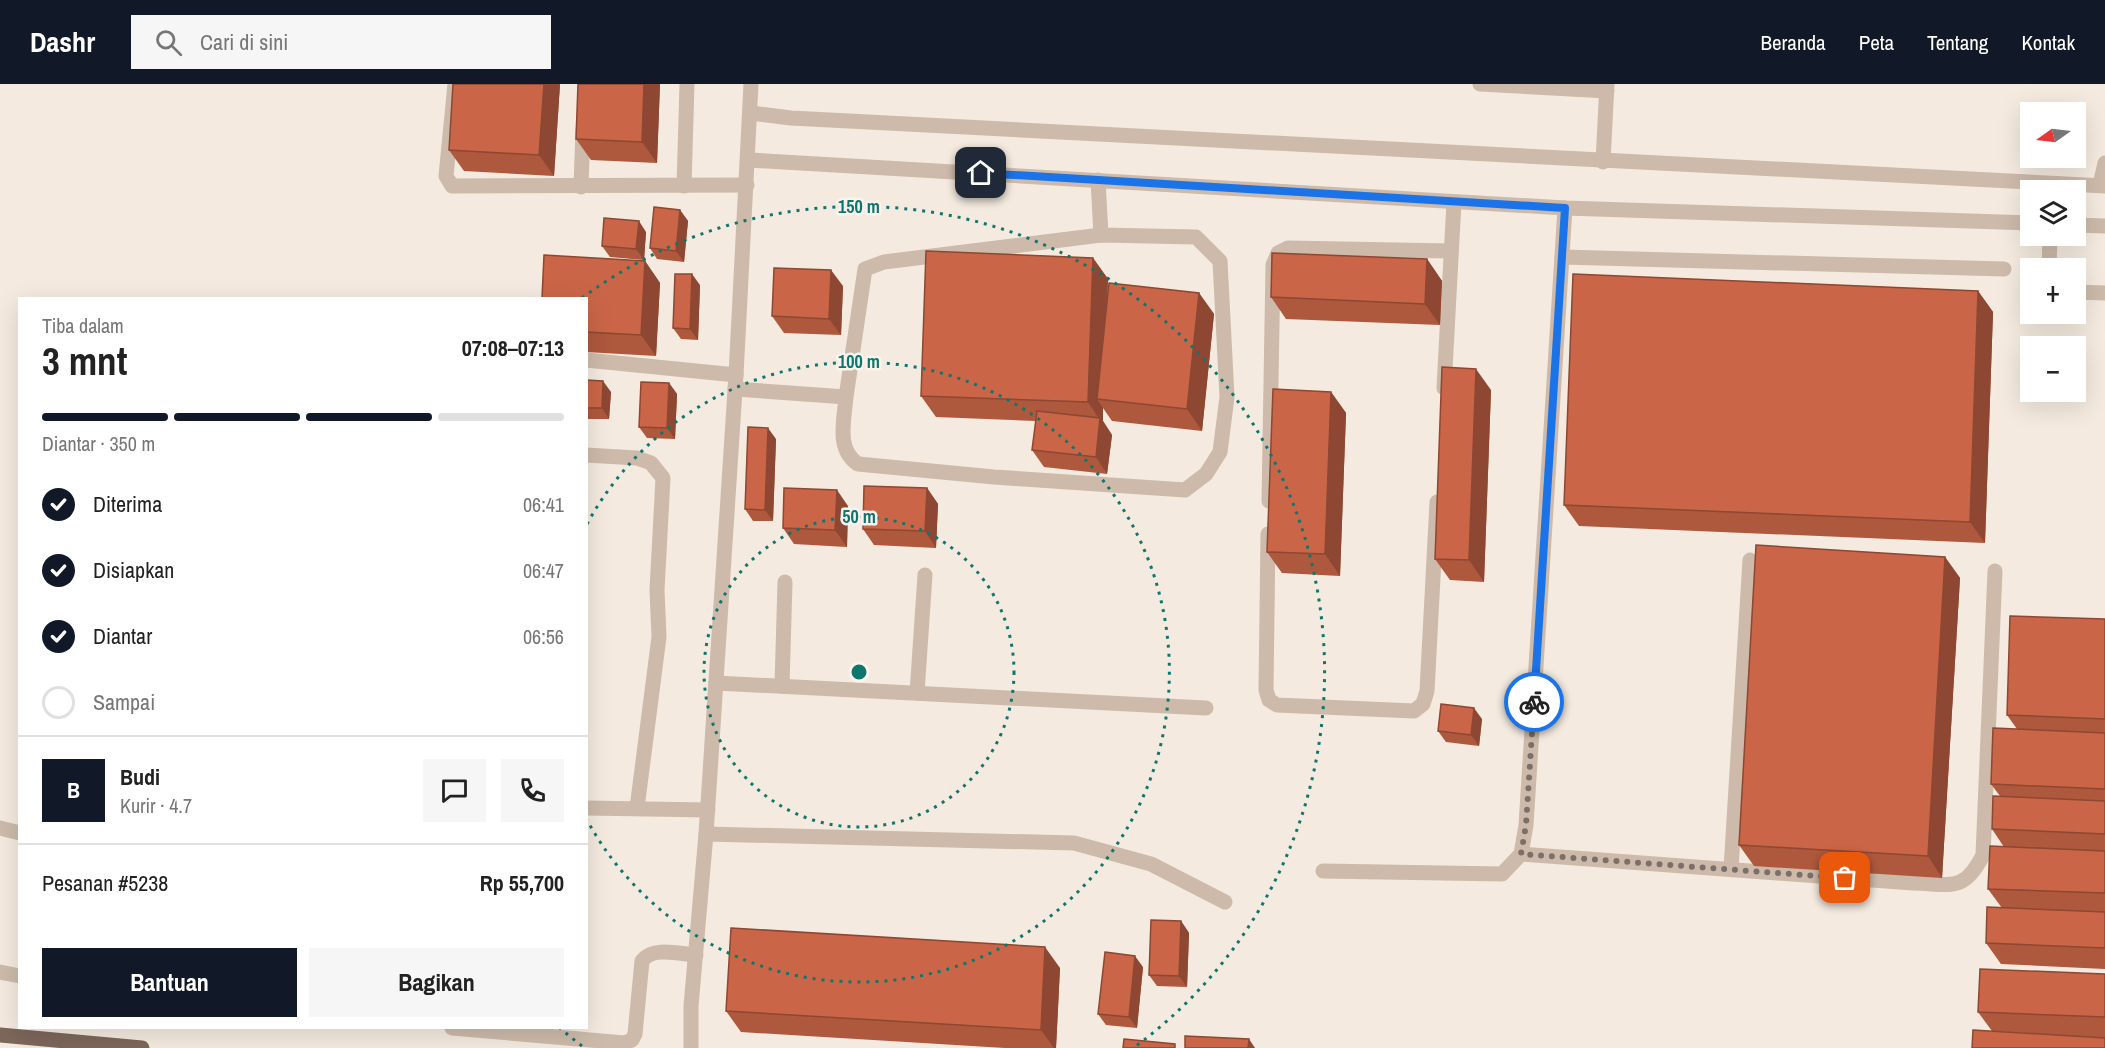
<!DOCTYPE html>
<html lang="id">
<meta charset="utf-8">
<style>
body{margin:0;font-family:"Archivo Narrow",sans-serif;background:#f6f6f6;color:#222;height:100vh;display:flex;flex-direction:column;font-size:22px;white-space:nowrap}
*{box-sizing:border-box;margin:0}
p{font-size:20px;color:#767676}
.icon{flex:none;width:33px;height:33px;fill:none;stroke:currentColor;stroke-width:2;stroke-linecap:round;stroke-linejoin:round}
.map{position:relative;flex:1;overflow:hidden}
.sheet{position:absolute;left:18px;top:213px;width:570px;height:732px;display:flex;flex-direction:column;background:#fff;border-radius:0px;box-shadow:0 6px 24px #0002}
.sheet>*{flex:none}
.needle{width:39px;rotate:256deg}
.fabs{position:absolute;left:2020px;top:18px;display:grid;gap:12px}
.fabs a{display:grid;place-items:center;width:66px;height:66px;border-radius:0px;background:#fff;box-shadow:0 6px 24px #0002;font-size:30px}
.pin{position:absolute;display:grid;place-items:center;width:51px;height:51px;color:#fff;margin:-26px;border-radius:12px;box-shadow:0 3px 9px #0006}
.courier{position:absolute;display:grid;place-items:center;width:60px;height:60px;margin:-30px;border:4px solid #1a73e8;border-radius:50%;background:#fff;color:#222;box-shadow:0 2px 8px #0007}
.head em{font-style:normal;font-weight:800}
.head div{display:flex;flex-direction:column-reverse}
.head{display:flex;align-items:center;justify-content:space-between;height:102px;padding:0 24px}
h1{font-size:39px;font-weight:800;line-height:45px}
.bar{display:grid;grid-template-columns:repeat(4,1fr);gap:9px 6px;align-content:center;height:72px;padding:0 24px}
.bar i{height:8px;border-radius:4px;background:#e0e0e0}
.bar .active{background:#111827}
.bar p{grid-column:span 4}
.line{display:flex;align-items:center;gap:15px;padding:0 24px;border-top:2px solid #e0e0e0}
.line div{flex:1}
.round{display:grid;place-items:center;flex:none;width:63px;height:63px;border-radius:0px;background:#f6f6f6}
ol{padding:0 24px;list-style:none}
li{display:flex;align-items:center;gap:18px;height:66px}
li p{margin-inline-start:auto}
li .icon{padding:6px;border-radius:50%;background:#111827;color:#fff;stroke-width:4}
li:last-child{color:#767676}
li i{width:33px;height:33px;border:3px solid #e0e0e0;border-radius:50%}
.cta{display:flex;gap:12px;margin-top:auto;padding:12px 24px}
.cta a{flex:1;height:69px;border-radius:0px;background:#111827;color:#fff;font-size:24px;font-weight:800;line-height:69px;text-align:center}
.cta a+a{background:#f6f6f6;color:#222}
header{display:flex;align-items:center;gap:36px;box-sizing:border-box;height:84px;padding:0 30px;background:#111827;color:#fff}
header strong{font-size:28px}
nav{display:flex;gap:33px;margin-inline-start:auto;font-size:21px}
.search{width:420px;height:54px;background:#f6f6f6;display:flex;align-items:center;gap:15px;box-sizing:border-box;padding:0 21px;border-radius:0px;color:#767676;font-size:22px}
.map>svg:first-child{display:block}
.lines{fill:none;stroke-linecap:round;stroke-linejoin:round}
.minor{stroke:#cdbaaa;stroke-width:15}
.major{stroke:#7d665a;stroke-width:15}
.wall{fill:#ae583d}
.shaded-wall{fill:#8d4732}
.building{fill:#ca6647;stroke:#8d4732;stroke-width:1.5}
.done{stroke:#7b7069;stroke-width:6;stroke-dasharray:0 10.8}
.route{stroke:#1a73e8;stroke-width:8}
.ring{fill:none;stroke:#0f766e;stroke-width:3;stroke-dasharray:3 6}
.centre{fill:#0f766e;stroke:#fbf4ec;stroke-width:3}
.ring-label{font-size:18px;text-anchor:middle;font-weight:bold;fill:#0f766e;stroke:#fbf4ec;stroke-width:5;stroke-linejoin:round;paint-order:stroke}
</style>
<header>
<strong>Dashr</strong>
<div class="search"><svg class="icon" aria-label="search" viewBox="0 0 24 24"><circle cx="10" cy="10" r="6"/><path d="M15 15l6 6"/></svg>Cari di sini</div>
<nav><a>Beranda</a><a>Peta</a><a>Tentang</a><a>Kontak</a></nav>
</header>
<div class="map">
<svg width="2105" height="964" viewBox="0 0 2105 964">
<rect width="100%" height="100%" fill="#f4eadf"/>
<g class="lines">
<g class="minor">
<polyline points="455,0 446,92 452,102 747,101"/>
<polyline points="1480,0 1607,7"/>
<polyline points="751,29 791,34 2105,102"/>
<polyline points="749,76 1565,124 2031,139"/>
<polyline points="1603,78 1607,0"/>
<polyline points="1098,96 1101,151"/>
<polyline points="2100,101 2105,79"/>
<polyline points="684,102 687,0"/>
<polyline points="581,103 583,45"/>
<polyline points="2076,141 2105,142"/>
<polyline points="1562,173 2004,185"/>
<polyline points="2049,184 2050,152"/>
<polyline points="2076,208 2105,209"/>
<polyline points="586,276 736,291"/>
<polyline points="1444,304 1454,118"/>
<path d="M735 305 846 313C844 338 836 365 858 380L994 393 1185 406 1206 390 1220 368 1227 313 1220 177 1196 153 1101 151 884 178 865 185 846 313"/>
<polyline points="586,371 637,374 651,379 663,394 657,506 659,553 637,724"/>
<polyline points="1269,417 1273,181 1278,169 1288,164 1451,167"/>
<polyline points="1268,450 1266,606 1269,616 1277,621 1414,627 1423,620 1427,607 1437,418"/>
<polyline points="716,599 1206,624"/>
<polyline points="782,602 785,498"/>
<polyline points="917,609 925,491"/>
<polyline points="586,724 708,726"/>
<polyline points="0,744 20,749"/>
<polyline points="706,750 1074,759 1151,780 1225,818"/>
<path d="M1521 770 1913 799C1951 800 1964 809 1983 771L1995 487"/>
<polyline points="1731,785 1750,476"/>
<polyline points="1323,787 1502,790 1521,770 1526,741 1565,124"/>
<polyline points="0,888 20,892"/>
<path d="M452 944 624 959 632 956 635 950 642 877C652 862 680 870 696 871"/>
<polyline points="691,964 691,922 706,750 736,291 751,0"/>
</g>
<polyline class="major" points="0,951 142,964"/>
</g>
<g class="wall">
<polygon points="453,0 560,0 554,92 464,87 449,66"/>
<polygon points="578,0 660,0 657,79 591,76 576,55"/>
<polygon points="680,126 688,137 684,178 657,175 650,164"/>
<polygon points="646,148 644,176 610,173 602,162"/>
<polygon points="1093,174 1108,195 1107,218 1199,209 1214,230 1202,347 1112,337 1103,324 1103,337 1112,351 1107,390 1044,383 1032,366 1036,337 936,333 921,312"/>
<polygon points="1427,175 1442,197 1440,241 1286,235 1271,213"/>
<polygon points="645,177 660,199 656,272 586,268 586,214"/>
<polygon points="700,201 698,256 681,255 673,244"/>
<polygon points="843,202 841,251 784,249 772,232"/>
<polygon points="1978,207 1993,228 1985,459 1579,442 1564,421"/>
<polygon points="586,296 611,308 609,335 588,335 586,333"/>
<polygon points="669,299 677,310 675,355 647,354 639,343"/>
<polygon points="1491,306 1484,498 1450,496 1435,475"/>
<polygon points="1331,308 1346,329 1340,492 1282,489 1267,468"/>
<polygon points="776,355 773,437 753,437 745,425"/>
<polygon points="927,404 938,420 936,464 874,461 863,445"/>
<polygon points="848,422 847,463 794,460 783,444"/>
<polygon points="1945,473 1960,494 1942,794 1754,782 1739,761"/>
<polygon points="2105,535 2105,885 2001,880 1986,859 2002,824 1988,805 2004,763 1992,745 2000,712 1991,700 2017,645 2007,631"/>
<polygon points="1482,635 1479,662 1446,658 1438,647"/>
<polygon points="1181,837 1189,849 1187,903 1157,902 1149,891"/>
<polygon points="1143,883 1137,944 1106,941 1098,930"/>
<polygon points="1060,884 1056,964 1005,964 741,948 726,927"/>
<polygon points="2105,890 2105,954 1992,947 1978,928"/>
</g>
<g class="shaded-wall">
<polygon points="544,0 560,0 554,92 539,71"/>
<polygon points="644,0 660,0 657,79 642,58"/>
<polygon points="680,126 688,137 684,178 676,167"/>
<polygon points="639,137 646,148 644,176 636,165"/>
<polygon points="1093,174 1108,195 1103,316 1097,315 1103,324 1103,337 1112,351 1107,390 1096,373 1100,336 1088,318"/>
<polygon points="1427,175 1442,197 1440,241 1425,220"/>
<polygon points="645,177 660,199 656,272 641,251"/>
<polygon points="831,186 843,202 841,251 829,235"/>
<polygon points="692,190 700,201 698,256 690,245"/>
<polygon points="1978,207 1993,228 1985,459 1970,438"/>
<polygon points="1199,209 1214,230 1202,347 1187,325"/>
<polygon points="1476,285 1491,306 1484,498 1469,476"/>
<polygon points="603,297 611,308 609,335 602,324"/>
<polygon points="669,299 677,310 675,355 667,344"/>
<polygon points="1331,308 1346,329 1340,492 1325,470"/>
<polygon points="768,344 776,355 773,437 765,426"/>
<polygon points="927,404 938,420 936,464 925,447"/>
<polygon points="837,406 848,422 847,463 835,446"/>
<polygon points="1945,473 1960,494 1942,794 1928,772"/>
<polygon points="1474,624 1482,635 1479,662 1471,651"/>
<polygon points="1181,837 1189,849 1187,903 1179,892"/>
<polygon points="1045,863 1060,884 1056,964 1054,964 1041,946"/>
<polygon points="1135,872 1143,883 1137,944 1129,933"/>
<polygon points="1249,955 1255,964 1248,964"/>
</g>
<g class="building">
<polygon points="453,0 544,0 539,71 449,66"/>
<polygon points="578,0 644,0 642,58 576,55"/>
<polygon points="654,123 680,126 676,167 650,164"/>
<polygon points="604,134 639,137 636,165 602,162"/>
<polygon points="926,167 1093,174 1088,318 921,312"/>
<polygon points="1272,169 1427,175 1425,220 1271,213"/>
<polygon points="544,171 645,177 641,251 586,248 586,214 542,214"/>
<polygon points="774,184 831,186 829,235 772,232"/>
<polygon points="675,190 692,190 690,245 673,244"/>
<polygon points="1573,190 1978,207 1970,438 1564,421"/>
<polygon points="1109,199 1199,209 1187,325 1097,315"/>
<polygon points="1442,283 1476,285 1469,476 1435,475"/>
<polygon points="586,296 603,297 602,324 586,324"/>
<polygon points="641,298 669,299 667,344 639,343"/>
<polygon points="1273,305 1331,308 1325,470 1267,468"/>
<polygon points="1037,327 1100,334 1096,373 1032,366"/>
<polygon points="748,343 768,344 765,426 745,425"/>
<polygon points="864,402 927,404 925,447 863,445"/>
<polygon points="784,404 837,406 835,446 783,444"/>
<polygon points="1756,461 1945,473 1928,772 1739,761"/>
<polygon points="2010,532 2105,535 2105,635 2007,631"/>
<polygon points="1441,620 1474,624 1471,651 1438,647"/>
<polygon points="1993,644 2105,649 2105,705 1991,700"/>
<polygon points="1993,712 2105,717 2105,750 1992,745"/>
<polygon points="1990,762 2105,767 2105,809 1988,805"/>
<polygon points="1987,823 2105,828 2105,864 1986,859"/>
<polygon points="1151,836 1181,837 1179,892 1149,891"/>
<polygon points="731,844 1045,863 1041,946 726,927"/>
<polygon points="1105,868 1135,872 1129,933 1098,930"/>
<polygon points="1980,885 2105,890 2105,933 1978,928"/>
<polygon points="1973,946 2105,954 2105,964 1972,964"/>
<polygon points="1185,952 1249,955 1248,964 1185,964"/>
<polygon points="1124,955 1175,960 1175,964 1123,964"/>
</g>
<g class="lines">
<polyline class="done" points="1534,618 1526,741 1521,770 1845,794"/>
<polyline class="route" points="981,89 1565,124 1534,618"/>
</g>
<g class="ring">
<circle cx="859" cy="588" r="155"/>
<path d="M587 440A310 310 0 1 1 587 736"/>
<path d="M582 962A465 465 0 0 1 560 944M582 214A465 465 0 1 1 1136 962"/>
</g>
<circle cx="859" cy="588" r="9" class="centre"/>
<g class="ring-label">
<text x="859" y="129">150 m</text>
<text x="859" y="284">100 m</text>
<text x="859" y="439">50 m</text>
</g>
</svg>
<div class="fabs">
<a><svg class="needle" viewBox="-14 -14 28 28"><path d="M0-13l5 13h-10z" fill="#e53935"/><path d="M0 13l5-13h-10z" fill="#767676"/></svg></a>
<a><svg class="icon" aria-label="layers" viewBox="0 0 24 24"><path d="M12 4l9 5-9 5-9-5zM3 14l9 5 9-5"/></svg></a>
<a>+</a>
<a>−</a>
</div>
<div class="pin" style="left:1845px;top:794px;background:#ea580c"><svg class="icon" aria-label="bag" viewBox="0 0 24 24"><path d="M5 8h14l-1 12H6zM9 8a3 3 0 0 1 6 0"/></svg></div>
<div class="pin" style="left:981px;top:89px;background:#1f2937"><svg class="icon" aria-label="home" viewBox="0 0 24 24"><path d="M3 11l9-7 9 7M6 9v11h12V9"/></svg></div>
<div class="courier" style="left:1534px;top:618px"><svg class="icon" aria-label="bike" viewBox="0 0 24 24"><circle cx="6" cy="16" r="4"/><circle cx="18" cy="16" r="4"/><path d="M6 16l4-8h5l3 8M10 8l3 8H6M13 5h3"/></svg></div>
<section class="sheet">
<div class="head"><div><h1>3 mnt</h1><p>Tiba dalam</p></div><em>07:08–07:13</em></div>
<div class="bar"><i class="active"></i><i class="active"></i><i class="active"></i><i></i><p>Diantar · 350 m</p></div>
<ol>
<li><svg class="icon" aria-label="check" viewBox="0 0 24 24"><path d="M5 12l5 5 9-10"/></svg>Diterima<p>06:41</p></li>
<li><svg class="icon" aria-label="check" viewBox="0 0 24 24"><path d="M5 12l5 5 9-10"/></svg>Disiapkan<p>06:47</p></li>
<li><svg class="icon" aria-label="check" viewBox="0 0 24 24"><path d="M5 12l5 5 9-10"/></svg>Diantar<p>06:56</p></li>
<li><i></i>Sampai</li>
</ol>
<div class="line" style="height:108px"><b class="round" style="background:#111827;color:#fff">B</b><div><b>Budi</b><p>Kurir · 4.7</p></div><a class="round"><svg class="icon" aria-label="chat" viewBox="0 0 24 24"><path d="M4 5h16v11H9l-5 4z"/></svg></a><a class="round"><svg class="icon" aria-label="phone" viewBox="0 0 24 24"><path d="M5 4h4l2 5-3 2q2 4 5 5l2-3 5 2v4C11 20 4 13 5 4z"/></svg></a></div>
<div class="line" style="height:78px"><div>Pesanan #5238</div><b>Rp 55,700</b></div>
<div class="cta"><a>Bantuan</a><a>Bagikan</a></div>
</section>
</div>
